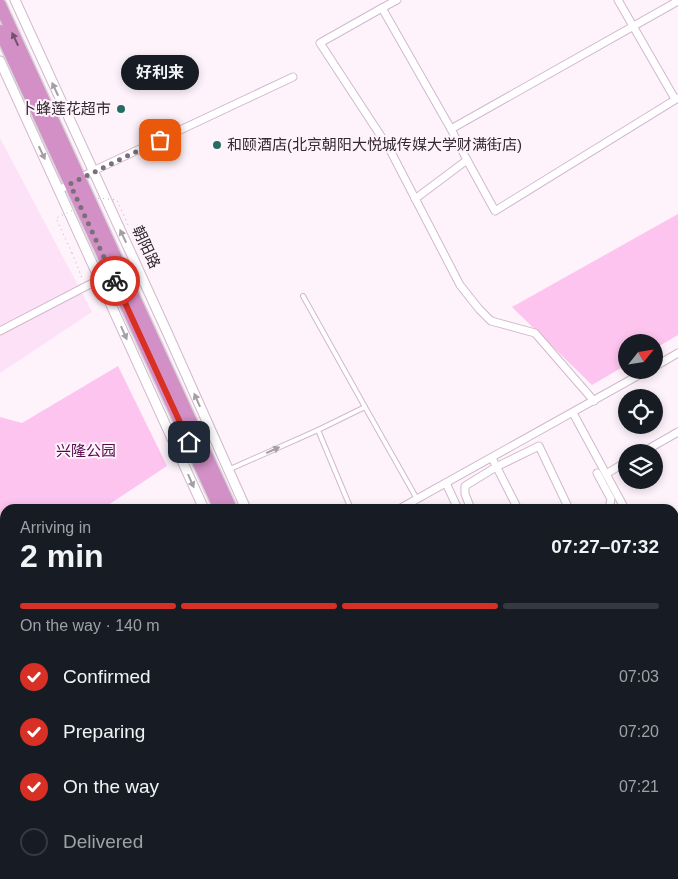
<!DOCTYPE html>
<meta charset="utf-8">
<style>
body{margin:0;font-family:Helvetica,"Noto Sans SC",sans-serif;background:#20242c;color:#f1f3f6;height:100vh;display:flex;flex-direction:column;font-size:19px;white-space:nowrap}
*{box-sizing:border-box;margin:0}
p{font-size:16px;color:#9ea1a6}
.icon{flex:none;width:28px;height:28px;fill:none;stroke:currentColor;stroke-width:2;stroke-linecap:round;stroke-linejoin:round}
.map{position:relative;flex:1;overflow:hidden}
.details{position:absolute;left:0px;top:504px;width:679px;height:376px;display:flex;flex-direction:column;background:#171b24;border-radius:15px 15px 0 0;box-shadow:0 2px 8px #0003}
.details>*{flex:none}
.needle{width:32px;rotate:60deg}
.controls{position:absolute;left:618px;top:334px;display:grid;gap:10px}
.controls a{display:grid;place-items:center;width:45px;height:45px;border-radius:50%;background:#171b24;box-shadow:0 2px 8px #0003;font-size:25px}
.pin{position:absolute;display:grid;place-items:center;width:42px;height:42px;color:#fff;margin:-21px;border-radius:10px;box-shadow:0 2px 8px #0006}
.courier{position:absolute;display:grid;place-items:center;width:50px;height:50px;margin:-25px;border:4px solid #d93025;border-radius:50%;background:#fff;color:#222;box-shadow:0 1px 6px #0007}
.bubble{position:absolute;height:35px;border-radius:18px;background:#171b24;box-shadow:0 2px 8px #0003;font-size:16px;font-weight:700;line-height:35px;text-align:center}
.overview em{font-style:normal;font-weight:700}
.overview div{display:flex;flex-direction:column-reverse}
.overview{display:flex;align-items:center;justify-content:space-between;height:85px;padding:0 20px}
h1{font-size:32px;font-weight:700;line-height:38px}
.bar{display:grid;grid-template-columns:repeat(4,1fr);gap:8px 5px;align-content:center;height:60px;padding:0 20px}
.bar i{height:6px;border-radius:4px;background:#363941}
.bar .current{background:#d93025}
.bar p{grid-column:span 4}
ol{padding:0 20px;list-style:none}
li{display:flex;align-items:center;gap:15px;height:55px}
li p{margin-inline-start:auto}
li .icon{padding:5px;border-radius:50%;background:#d93025;color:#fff;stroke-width:4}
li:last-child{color:#9ea1a6}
li i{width:28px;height:28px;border:2px solid #363941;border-radius:50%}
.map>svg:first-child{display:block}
.built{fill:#fde1f6}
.green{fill:#fdc4ef}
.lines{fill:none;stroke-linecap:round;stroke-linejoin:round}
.service-casing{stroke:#d2b8cc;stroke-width:6}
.minor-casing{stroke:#d2b8cc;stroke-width:9}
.tertiary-casing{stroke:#d2b8cc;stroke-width:11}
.trunk-casing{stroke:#d6d4d6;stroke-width:15}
.path{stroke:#bcb1b9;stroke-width:1;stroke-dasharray:1 4;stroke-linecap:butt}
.service{stroke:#fff;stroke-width:4}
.minor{stroke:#fff;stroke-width:7}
.tertiary{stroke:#fff;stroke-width:9}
.trunk{stroke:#d390c6;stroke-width:12}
.path-bridge{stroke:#bcb1b9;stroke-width:1;stroke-dasharray:1 4;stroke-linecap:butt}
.oneway{fill:#73526c}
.oneway2{fill:#a39fa2}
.done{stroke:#7a7077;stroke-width:5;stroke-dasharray:0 9}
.route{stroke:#d93025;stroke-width:6}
.poi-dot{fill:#246d65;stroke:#fef3fb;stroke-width:2}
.labels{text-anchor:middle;stroke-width:4;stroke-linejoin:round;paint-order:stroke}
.poi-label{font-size:15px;fill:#332930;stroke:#fef3fb;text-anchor:end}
.street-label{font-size:15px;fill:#332930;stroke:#fef3fb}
.park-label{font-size:15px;fill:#55084a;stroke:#fef3fb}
</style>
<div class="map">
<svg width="678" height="879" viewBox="0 0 678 879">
<rect width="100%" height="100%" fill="#fef3fb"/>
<polygon class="built" points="0,138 92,312 0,373"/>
<g class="green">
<polygon points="678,214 678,335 654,349 654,342 626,342 626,365 592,385 512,307"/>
<polygon points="118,366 167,466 102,509 5,509 5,875 208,875 210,879 0,879 0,417 22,423"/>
</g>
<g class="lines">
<g class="service-casing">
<g id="service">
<polyline points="303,296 365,407"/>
<polyline points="228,470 318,430"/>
<polyline points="351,509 318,430 365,407 417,499"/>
</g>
</g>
<g class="minor-casing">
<g id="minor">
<polyline points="618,0 675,99"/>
<polyline points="382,8 397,0"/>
<polyline points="451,129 382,8 320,43 390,150 460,285 479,309 491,321 535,333 594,401"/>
<polyline points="467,160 495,211 678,98"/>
<polyline points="59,190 93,171 293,77"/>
<polyline points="415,199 467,160 451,129 678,1"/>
<polyline points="0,331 100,279"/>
<polyline points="654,367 678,353"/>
<polyline points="573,413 625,509"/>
<polyline points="643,452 678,432"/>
<polyline points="492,458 518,509"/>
<polyline points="597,473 611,499 610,504 613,509"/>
<polyline points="606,474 626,462"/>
<polyline points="446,483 458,509"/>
<polyline points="399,509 648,370"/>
<polyline points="471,509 465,494 465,486 496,467 539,446 569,509"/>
<polyline points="674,546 678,543"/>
<polyline points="0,581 5,577"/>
<polyline points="674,599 678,607"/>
<polyline points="674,624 678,632"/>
<polyline points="674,654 678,652"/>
<polyline points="0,741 5,743"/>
<polyline points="0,770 5,766"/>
<polyline points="0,858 5,867"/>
<polyline points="674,870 678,868"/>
<polyline points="12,875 16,879"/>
<polyline points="99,875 101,879"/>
<polyline points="450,875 452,879"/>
<polyline points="523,875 525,879"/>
<polyline points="534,879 543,875"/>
<polyline points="617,879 620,875"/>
<polyline points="658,879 665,875"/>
</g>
</g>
<g class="tertiary-casing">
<g id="tertiary">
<polyline points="15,0 167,332 246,509"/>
<polyline points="0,61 204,509"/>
<polyline points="375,875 377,879"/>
<polyline points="417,875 419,879"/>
</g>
</g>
<g class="trunk-casing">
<g id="trunk">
<polyline points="0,5 231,509"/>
<polyline points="0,31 220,509"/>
<polyline points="391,875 392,879"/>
<polyline points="400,875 402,879"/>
</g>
</g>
<g class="path">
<polyline points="72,253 82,278"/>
<polyline points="0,661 5,662"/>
</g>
<use href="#service" class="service"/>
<use href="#minor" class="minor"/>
<use href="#tertiary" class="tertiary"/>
<use href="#trunk" class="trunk"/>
<polyline class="path-bridge" points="72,253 56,218 99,198 117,200 128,225"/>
</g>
<defs><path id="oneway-solid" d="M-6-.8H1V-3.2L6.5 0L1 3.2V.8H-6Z" transform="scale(1.25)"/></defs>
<use class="oneway" href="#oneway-solid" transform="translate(15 39) rotate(-115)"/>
<g class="oneway2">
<use href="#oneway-solid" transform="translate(55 89) rotate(-115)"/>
<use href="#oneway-solid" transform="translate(42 153) rotate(65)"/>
<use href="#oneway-solid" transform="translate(123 236) rotate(-115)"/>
<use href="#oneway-solid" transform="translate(124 333) rotate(66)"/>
<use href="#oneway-solid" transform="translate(197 400) rotate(-114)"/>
<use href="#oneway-solid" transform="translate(273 450) rotate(-24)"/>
<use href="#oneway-solid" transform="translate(191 481) rotate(66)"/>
</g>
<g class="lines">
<polyline class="done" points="115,281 70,184 160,140"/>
<polyline class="route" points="115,281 189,442"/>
</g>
<g class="poi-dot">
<circle cx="121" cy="109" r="5"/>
<circle cx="217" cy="145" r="5"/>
</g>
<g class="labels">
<g class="poi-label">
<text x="111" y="114">卜蜂莲花超市</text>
<text x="227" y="150" text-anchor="start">和颐酒店(北京朝阳大悦城传媒大学财满街店)</text>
</g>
<g class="street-label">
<text transform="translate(146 247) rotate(65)" y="5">朝阳路</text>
</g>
<g class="park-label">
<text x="86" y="456">兴隆公园</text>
</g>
</g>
</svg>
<div class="controls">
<a><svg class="needle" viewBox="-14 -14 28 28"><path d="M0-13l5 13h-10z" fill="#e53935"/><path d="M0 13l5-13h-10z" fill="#9ea1a6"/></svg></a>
<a><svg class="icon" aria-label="locate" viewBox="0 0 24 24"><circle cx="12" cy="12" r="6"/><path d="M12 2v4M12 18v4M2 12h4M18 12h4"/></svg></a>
<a><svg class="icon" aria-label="layers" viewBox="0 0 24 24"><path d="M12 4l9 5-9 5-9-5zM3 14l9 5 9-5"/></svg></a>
</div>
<div class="pin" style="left:160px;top:140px;background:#ea580c"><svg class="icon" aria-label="bag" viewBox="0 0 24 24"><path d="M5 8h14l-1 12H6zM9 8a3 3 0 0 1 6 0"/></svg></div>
<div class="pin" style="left:189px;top:442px;background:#1f2937"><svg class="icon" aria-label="home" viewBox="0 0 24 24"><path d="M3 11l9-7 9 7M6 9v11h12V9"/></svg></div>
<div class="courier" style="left:115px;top:281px"><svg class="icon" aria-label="bike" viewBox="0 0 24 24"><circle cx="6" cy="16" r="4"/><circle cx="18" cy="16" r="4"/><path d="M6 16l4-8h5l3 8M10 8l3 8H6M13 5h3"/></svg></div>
<div class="bubble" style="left:121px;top:55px;width:78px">好利来</div>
<section class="details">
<div class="overview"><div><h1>2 min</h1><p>Arriving in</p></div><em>07:27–07:32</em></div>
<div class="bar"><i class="current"></i><i class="current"></i><i class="current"></i><i></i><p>On the way · 140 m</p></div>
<ol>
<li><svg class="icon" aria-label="check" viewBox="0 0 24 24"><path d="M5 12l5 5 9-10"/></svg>Confirmed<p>07:03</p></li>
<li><svg class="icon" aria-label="check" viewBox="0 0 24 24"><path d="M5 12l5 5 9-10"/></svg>Preparing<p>07:20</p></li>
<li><svg class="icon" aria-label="check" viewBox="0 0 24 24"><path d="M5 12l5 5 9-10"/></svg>On the way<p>07:21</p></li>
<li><i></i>Delivered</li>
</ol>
</section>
</div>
